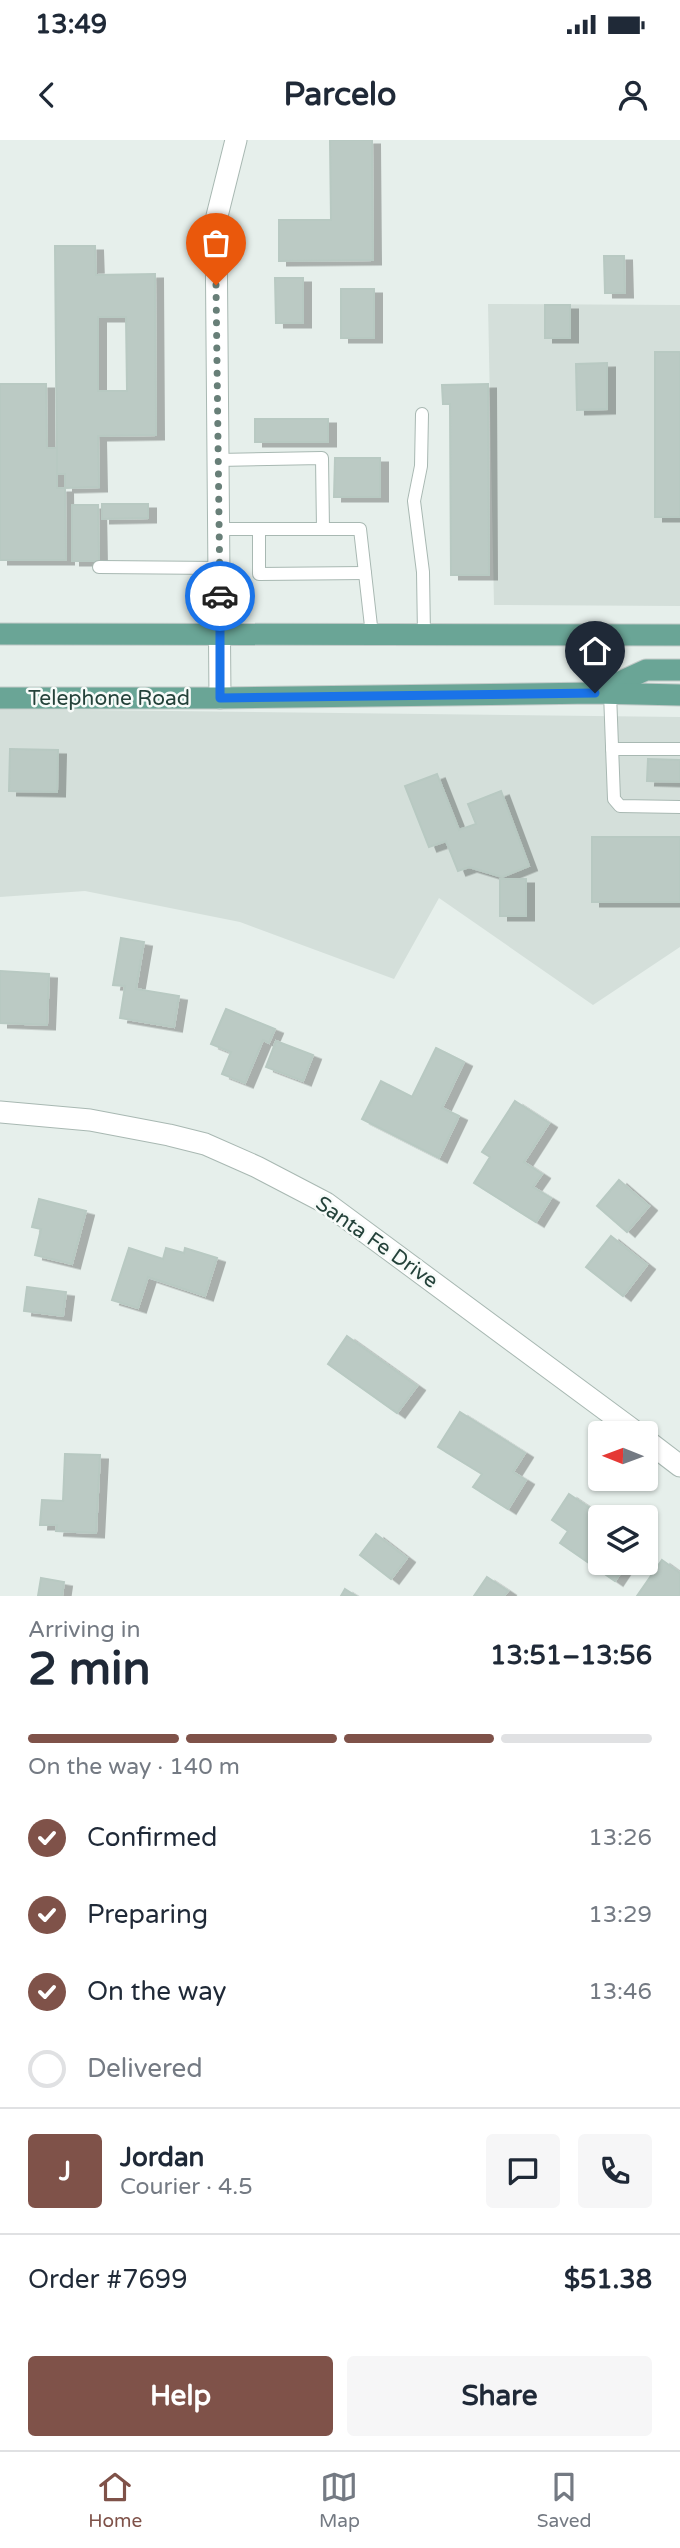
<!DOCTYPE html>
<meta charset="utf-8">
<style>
body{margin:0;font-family:"Varela Round",sans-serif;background:#f6f6f7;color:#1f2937;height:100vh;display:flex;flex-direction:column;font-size:26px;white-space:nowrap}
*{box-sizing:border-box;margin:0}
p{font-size:23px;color:#747a83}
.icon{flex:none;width:38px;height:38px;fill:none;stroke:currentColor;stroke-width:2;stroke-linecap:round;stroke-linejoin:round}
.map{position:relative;height:1456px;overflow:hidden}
.panel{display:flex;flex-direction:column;background:#fff;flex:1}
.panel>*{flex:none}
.needle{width:46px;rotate:271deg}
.tools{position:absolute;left:588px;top:1281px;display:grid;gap:14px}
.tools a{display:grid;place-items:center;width:70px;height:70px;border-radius:7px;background:#fff;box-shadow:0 2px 5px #0004;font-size:35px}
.pin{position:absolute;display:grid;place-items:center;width:60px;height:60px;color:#fff;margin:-72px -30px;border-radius:50% 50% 50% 0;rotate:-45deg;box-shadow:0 0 7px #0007}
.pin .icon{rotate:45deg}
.courier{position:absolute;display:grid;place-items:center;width:70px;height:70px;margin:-35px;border:5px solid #1a73e8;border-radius:50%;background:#fff;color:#222;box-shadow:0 2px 9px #0007}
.overview em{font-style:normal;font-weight:800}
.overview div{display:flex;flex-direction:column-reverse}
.overview{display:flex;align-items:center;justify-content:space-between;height:119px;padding:0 28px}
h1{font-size:46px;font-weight:800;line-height:52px}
.bar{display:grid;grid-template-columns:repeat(4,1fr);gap:10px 7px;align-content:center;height:84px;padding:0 28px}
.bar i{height:9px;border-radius:5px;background:#e0e1e3}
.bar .active{background:#7f5249}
.bar p{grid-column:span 4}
.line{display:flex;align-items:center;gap:18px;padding:0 28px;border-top:2px solid #e0e1e3}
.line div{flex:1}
.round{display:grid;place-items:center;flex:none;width:74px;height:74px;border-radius:7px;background:#f6f6f7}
ol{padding:0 28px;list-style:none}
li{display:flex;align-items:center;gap:21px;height:77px}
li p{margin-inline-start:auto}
li .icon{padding:7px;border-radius:50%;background:#7f5249;color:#fff;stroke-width:4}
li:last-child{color:#747a83}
li i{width:38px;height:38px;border:4px solid #e0e1e3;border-radius:50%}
.cta{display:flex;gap:14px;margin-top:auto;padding:14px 28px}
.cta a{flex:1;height:80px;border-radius:7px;background:#7f5249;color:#fff;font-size:28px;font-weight:800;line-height:80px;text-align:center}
.cta a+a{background:#f6f6f7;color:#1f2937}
.status{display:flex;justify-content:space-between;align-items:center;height:49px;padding:0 35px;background:#fff;direction:ltr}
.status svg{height:19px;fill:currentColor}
header{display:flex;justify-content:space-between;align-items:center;height:91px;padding:0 28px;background:#fff;font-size:32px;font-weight:800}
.tab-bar{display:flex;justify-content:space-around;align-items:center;height:98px;border-top:2px solid #e0e1e3;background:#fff;font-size:19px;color:#747a83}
.tab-bar a{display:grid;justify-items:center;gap:4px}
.tab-bar .active{color:#7f5249}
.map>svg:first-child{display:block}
.built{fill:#d4dfda}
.building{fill:#bbcac4;stroke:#b8c9c2;stroke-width:2;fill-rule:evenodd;filter:url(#shadow)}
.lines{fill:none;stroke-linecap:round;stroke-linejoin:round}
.service-casing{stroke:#a8b8b2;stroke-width:14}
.minor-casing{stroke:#a8b8b2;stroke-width:23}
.primary-casing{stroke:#c2cac8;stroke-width:23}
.service{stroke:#fff;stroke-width:12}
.minor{stroke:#fff;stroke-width:21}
.primary{stroke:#6aa596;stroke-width:21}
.done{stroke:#687f78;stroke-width:7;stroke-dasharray:0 12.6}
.route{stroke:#1a73e8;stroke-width:9}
.labels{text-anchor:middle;stroke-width:5;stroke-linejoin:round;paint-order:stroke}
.street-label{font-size:21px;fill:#24423a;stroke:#f7fbf9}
</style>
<div class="status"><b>13:49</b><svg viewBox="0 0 49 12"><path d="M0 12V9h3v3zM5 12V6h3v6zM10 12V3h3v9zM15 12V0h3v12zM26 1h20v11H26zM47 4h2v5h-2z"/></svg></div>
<header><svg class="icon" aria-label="back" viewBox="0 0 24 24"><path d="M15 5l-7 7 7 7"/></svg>Parcelo<svg class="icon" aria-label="person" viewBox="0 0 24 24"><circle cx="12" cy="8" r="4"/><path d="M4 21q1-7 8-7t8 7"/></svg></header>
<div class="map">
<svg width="680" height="1456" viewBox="0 0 680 1456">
<defs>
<filter id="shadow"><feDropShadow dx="8" dy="4.5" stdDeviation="0" flood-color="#0004"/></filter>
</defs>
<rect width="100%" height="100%" fill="#e6efeb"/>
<g class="built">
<polygon points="488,164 680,165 680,466 494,465"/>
<polygon points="0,569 680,577 680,807 593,865 439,758 394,839 240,782 85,751 0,757"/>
</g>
<g class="building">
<polygon points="330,0 372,0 373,120 279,121 279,80 331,80"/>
<path d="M55 106H95L96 135 155 134 156 295 98 296 99 347 65 348V334H57ZM98 177H126L127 251H98Z"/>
<polygon points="604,116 624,116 625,153 605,153"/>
<polygon points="275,138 303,138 303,183 276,183"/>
<rect x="341" y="149" width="33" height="49"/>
<rect x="545" y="165" width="25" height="33"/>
<rect x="655" y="212" width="25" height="165"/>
<polygon points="607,223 607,269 577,270 576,224"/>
<polygon points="0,244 46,244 47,308 57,308 57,348 65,348 66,420 0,420"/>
<polygon points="488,244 489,435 451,435 450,264 443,264 442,245"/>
<rect x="255" y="279" width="73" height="23"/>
<polygon points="335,318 380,318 380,357 334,357"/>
<polygon points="102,364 148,364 148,378 102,379"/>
<polygon points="72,365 98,365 99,421 72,421"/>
<polygon points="10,609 58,610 57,652 9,651"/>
<polygon points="648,619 680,620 680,642 647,641"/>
<polygon points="437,634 459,690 476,684 468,664 501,651 529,726 502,737 469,727 458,731 446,701 429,707 405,646"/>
<rect x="592" y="697" width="88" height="65"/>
<rect x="500" y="739" width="26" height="37"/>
<polygon points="121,798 144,802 136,849 179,856 174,887 120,878 125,846 113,845"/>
<polygon points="0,831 49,834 47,885 0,883"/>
<polygon points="226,869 275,889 269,903 263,900 245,943 222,934 231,912 211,904"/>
<polygon points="276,901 313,915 303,941 266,927"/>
<polygon points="436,908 464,922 442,968 459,976 439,1018 362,979 381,941 412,957"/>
<polygon points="515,961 549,983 524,1022 542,1034 533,1047 551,1058 536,1082 474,1043 490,1017 482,1012"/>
<polygon points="619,1040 649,1066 627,1092 597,1066"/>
<polygon points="39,1059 86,1071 72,1124 35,1115 41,1089 32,1087"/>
<polygon points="611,1096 647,1125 623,1156 586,1127"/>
<polygon points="129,1108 163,1119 166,1108 184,1113 185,1108 217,1118 205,1156 148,1137 138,1168 112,1160"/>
<polygon points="27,1147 66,1152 63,1176 24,1171"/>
<polygon points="347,1196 417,1246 397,1273 328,1224"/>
<polygon points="460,1272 525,1313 513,1332 526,1340 508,1369 473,1347 482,1334 438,1307"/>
<polygon points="65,1314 100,1315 96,1393 56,1391 57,1385 40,1385 42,1360 63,1361"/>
<polygon points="569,1354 603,1377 600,1377 600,1423 627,1423 615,1441 560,1403 568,1391 552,1380"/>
<polygon points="376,1394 407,1418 391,1439 360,1415"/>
<polygon points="662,1420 680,1433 680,1456 637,1456"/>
<polygon points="487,1437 508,1451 504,1456 474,1456"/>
<polygon points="41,1438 64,1442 62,1456 38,1456"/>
<polygon points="345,1449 356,1456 341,1456"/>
</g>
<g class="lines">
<g class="service-casing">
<g id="service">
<polyline points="422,274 421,326 414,361 423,432 424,495"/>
<polyline points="218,320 322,318 323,389"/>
<polyline points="219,389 360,389 372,495"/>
<polyline points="259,389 259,434 365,433"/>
<polyline points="99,427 219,428"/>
<polyline points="610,553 614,659 620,666 680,667"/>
<polyline points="612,609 680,609"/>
</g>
</g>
<g class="minor-casing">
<g id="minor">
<polyline points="220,558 216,80 236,0"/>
<polyline points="0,972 90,980 169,995 205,1004 257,1027 326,1063 637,1293"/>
<polyline points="646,1300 680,1326"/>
</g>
</g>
<g class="primary-casing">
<g id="primary">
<polyline points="0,494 680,495"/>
<polyline points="600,551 646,530 680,530"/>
<polyline points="0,558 220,558 595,553 680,555"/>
</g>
</g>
<use href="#service" class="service"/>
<use href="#minor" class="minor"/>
<use href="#primary" class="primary"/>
</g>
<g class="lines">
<polyline class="done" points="216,145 220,456"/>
<polyline class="route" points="220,456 220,558 595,553"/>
</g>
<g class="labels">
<g class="street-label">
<text x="109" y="565">Telephone Road</text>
<text transform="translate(377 1102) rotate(35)" y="7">Santa Fe Drive</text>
</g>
</g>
</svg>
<div class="tools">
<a><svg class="needle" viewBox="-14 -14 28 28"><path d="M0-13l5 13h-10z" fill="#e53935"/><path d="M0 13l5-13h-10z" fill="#747a83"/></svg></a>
<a><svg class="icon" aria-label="layers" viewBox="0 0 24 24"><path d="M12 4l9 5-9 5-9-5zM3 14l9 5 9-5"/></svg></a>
</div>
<div class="pin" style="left:216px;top:145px;background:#ea580c"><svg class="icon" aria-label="bag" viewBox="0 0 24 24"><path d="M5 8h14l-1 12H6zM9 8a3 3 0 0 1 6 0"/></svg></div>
<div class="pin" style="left:595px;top:553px;background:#1f2937"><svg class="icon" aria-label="home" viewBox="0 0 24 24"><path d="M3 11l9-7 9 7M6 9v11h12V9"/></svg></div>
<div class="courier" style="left:220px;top:456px"><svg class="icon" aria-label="car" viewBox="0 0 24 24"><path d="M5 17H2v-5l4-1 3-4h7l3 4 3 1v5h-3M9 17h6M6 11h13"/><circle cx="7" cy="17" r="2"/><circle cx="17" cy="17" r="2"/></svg></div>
</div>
<section class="panel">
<div class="overview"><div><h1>2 min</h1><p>Arriving in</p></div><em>13:51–13:56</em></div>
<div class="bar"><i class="active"></i><i class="active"></i><i class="active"></i><i></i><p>On the way · 140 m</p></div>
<ol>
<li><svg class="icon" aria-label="check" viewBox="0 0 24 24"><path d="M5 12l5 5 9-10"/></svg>Confirmed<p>13:26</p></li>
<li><svg class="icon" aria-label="check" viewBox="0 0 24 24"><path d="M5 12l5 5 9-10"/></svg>Preparing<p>13:29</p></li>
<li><svg class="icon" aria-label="check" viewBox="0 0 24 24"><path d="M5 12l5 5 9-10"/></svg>On the way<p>13:46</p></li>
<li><i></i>Delivered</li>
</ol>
<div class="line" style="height:126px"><b class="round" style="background:#7f5249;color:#fff">J</b><div><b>Jordan</b><p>Courier · 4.5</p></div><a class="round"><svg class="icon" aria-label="chat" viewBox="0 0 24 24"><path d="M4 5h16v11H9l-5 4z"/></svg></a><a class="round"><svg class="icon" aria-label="phone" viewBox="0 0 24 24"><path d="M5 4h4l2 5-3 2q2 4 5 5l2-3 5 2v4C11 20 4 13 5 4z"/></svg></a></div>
<div class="line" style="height:91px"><div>Order #7699</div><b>$51.38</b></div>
<div class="cta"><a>Help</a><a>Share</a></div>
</section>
<nav class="tab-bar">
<a class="active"><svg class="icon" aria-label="home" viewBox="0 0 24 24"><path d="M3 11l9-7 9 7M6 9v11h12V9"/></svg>Home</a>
<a><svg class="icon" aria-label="map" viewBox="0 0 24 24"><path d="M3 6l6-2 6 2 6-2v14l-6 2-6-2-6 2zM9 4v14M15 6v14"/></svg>Map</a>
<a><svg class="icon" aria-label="saved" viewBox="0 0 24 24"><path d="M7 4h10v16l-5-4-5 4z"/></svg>Saved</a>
</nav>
